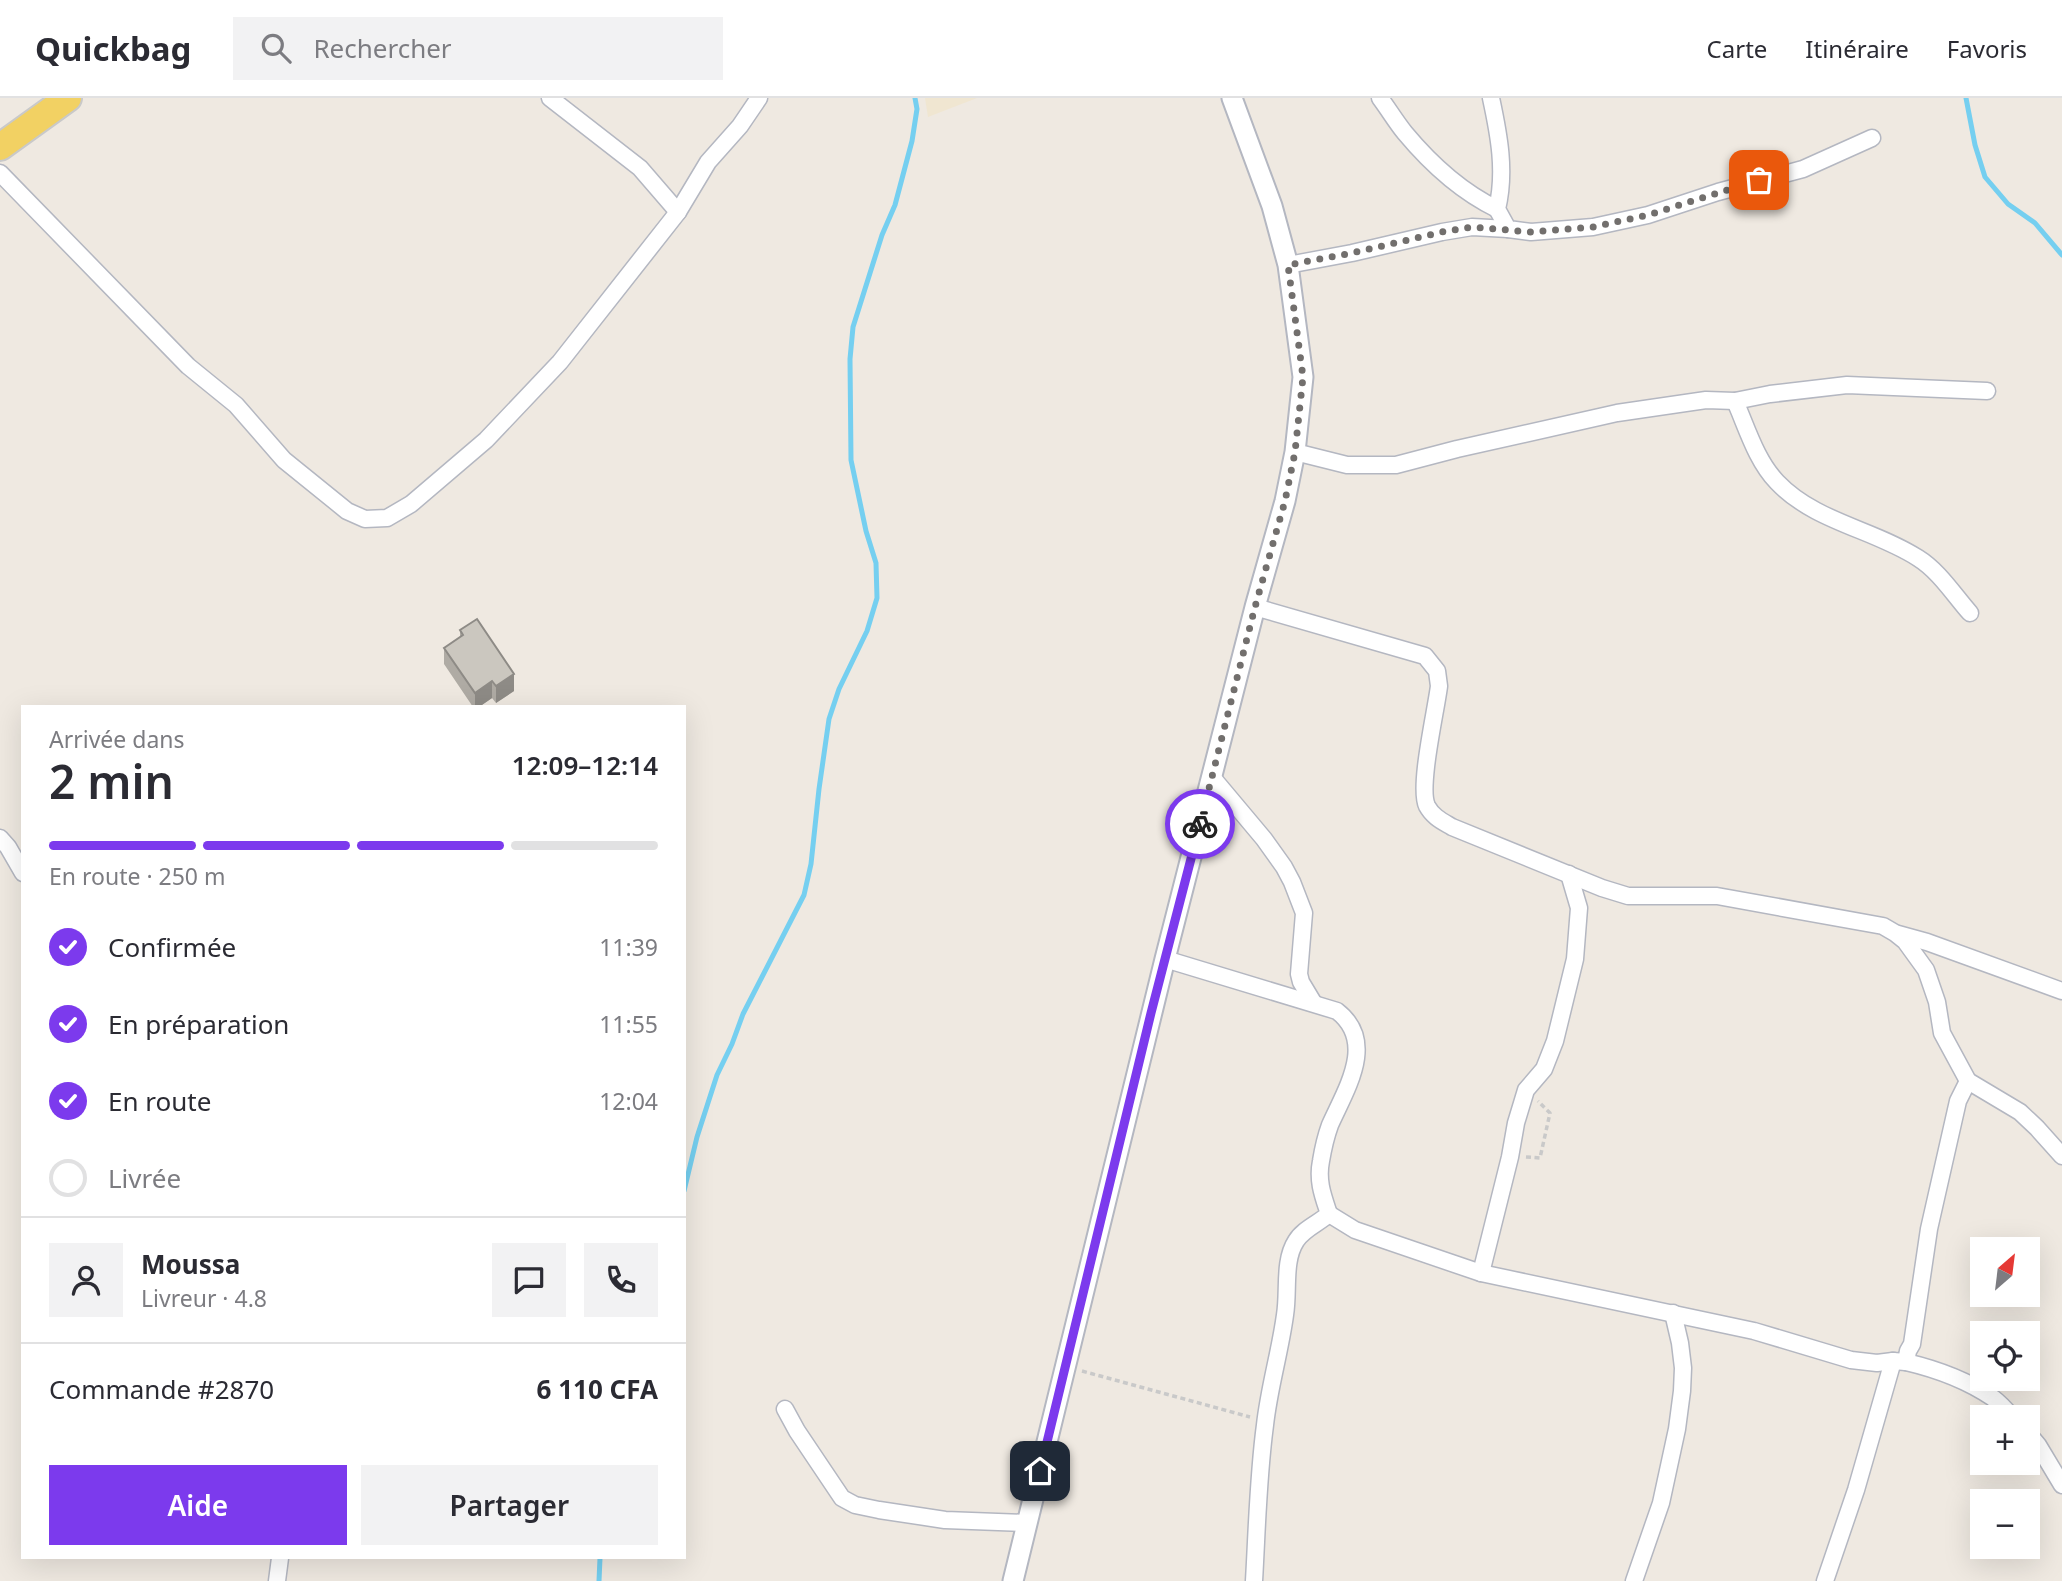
<!DOCTYPE html>
<html lang="fr">
<meta charset="utf-8">
<style>
body{margin:0;font-family:"Noto Sans",sans-serif;background:#f2f2f3;color:#2b2b33;height:100vh;display:flex;flex-direction:column;font-size:26px;white-space:nowrap}
*{box-sizing:border-box;margin:0}
p{font-size:23px;color:#7c7c81}
.icon{flex:none;width:38px;height:38px;fill:none;stroke:currentColor;stroke-width:2;stroke-linecap:round;stroke-linejoin:round}
.map{position:relative;flex:1;overflow:hidden}
.drawer{position:absolute;left:21px;top:607px;width:665px;height:854px;display:flex;flex-direction:column;background:#fff;border-radius:0px;box-shadow:0 7px 28px #0002}
.drawer>*{flex:none}
.needle{width:46px;rotate:28deg}
.controls{position:absolute;left:1970px;top:1139px;display:grid;gap:14px}
.controls a{display:grid;place-items:center;width:70px;height:70px;border-radius:0px;background:#fff;box-shadow:0 7px 28px #0002;font-size:35px}
.pin{position:absolute;display:grid;place-items:center;width:60px;height:60px;color:#fff;margin:-30px;border-radius:14px;box-shadow:0 4px 10px #0006}
.courier{position:absolute;display:grid;place-items:center;width:70px;height:70px;margin:-35px;border:5px solid #7c3aed;border-radius:50%;background:#fff;color:#222;box-shadow:0 2px 9px #0007}
.headline em{font-style:normal;font-weight:600}
.headline div{display:flex;flex-direction:column-reverse}
.headline{display:flex;align-items:center;justify-content:space-between;height:119px;padding:0 28px}
h1{font-size:46px;font-weight:600;line-height:52px}
.bar{display:grid;grid-template-columns:repeat(4,1fr);gap:10px 7px;align-content:center;height:84px;padding:0 28px}
.bar i{height:9px;border-radius:5px;background:#e1e1e2}
.bar .current{background:#7c3aed}
.bar p{grid-column:span 4}
.line{display:flex;align-items:center;gap:18px;padding:0 28px;border-top:2px solid #e1e1e2}
.line div{flex:1}
.round{display:grid;place-items:center;flex:none;width:74px;height:74px;border-radius:0px;background:#f2f2f3}
ol{padding:0 28px;list-style:none}
li{display:flex;align-items:center;gap:21px;height:77px}
li p{margin-inline-start:auto}
li .icon{padding:7px;border-radius:50%;background:#7c3aed;color:#fff;stroke-width:4}
li:last-child{color:#7c7c81}
li i{width:38px;height:38px;border:4px solid #e1e1e2;border-radius:50%}
.primary-button{display:flex;gap:14px;margin-top:auto;padding:14px 28px}
.primary-button a{flex:1;height:80px;border-radius:0px;background:#7c3aed;color:#fff;font-size:28px;font-weight:600;line-height:80px;text-align:center}
.primary-button a+a{background:#f2f2f3;color:#2b2b33}
header{display:flex;align-items:center;gap:42px;box-sizing:border-box;height:98px;padding:0 35px;background:#fff;border-bottom:2px solid #e1e1e2}
header strong{font-size:33px}
nav{display:flex;gap:38px;margin-inline-start:auto;font-size:24px}
.search{width:490px;height:63px;background:#f2f2f3;display:flex;align-items:center;gap:18px;box-sizing:border-box;padding:0 24px;border-radius:0px;color:#7c7c81;font-size:26px}
.map>svg:first-child{display:block}
.education{fill:#f0e6d1}
.lines{fill:none;stroke-linecap:round;stroke-linejoin:round}
.stream{stroke:#75cff0;stroke-width:5}
.minor-casing{stroke:#b4b7c1;stroke-width:19}
.tertiary-casing{stroke:#b4b7c1;stroke-width:23}
.primary-casing{stroke:#c9c9c9;stroke-width:30}
.path{stroke:#c9c9c9;stroke-width:3.5;stroke-dasharray:5 3.5;stroke-linecap:butt}
.minor{stroke:#fff;stroke-width:16}
.tertiary{stroke:#fff;stroke-width:19}
.primary{stroke:#f2d163;stroke-width:26}
.wall{fill:#afaba4}
.shaded-wall{fill:#8e8b86}
.building{fill:#cbc7bf;stroke:#8e8b86;stroke-width:2}
.done{stroke:#726f6d;stroke-width:7;stroke-dasharray:0 12.6}
.route{stroke:#7c3aed;stroke-width:9}
</style>
<header>
<strong>Quickbag</strong>
<div class="search"><svg class="icon" aria-label="search" viewBox="0 0 24 24"><circle cx="10" cy="10" r="6"/><path d="M15 15l6 6"/></svg>Rechercher</div>
<nav><a>Carte</a><a>Itinéraire</a><a>Favoris</a></nav>
</header>
<div class="map">
<svg width="2062" height="1483" viewBox="0 0 2062 1483">
<rect width="100%" height="100%" fill="#efe9e1"/>
<polygon class="education" points="925,0 977,0 928,19"/>
<g class="lines">
<g class="stream">
<polyline points="1966,0 1975,47 1985,79 2008,106 2035,125 2062,157"/>
<polyline points="684,1093 697,1039 717,977 732,946 743,916 804,797 811,766 819,691 829,621 839,591 867,533 877,500 876,465 866,433 851,362 850,261 853,229 882,137 895,107 912,43 917,11 915,0"/>
<polyline points="599,1483 600,1460"/>
</g>
<g class="minor-casing">
<g id="minor">
<polyline points="550,0 640,70 678,114"/>
<path d="M1380 0C1389 12 1396 24 1405 35 1430 65 1462 94 1497 111"/>
<path d="M1491 0C1499 37 1506 74 1497 111L1508 131 1531 134 1593 129 1648 117 1718 94 1803 71 1872 40"/>
<polyline points="0,75 188,268 236,307 284,362 347,413 365,421 387,420 411,406 486,342 560,264 678,114 708,64 740,28 759,0"/>
<polyline points="1288,167 1352,155 1442,134 1472,129 1508,131"/>
<path d="M1735 303C1747 330 1756 362 1777 384 1815 424 1873 431 1918 460 1939 473 1954 497 1970 515"/>
<polyline points="1295,354 1347,367 1396,367 1457,351 1617,315 1706,302 1735,303 1770,296 1847,287 1987,293"/>
<path d="M1255 509 1425 558 1437 573 1439 588C1436 613 1418 689 1427 708 1433 719 1442 723 1452 729L1602 790 1628 798H1717L1883 828 1895 835 1905 843 1926 872 1937 904 1942 935 1968 983 2020 1014 2037 1030 2062 1058"/>
<polyline points="1212,679 1264,741 1284,769 1292,784 1304,815 1299,876 1301,884 1313,904"/>
<polyline points="0,740 8,749 23,775"/>
<polyline points="1898,836 1927,844 2062,893"/>
<path d="M1165 861 1337 913C1377 944 1346 991 1330 1027 1326 1038 1323 1051 1321 1063 1317 1083 1323 1098 1329 1116 1319 1125 1303 1131 1296 1143 1283 1163 1289 1193 1285 1217 1280 1254 1269 1290 1265 1327 1258 1379 1257 1431 1254 1483"/>
<polyline points="1329,1116 1355,1132 1481,1175 1754,1233 1851,1262 1877,1265 1893,1263 1906,1264 1908,1253 1912,1246 1929,1131 1958,1003 1968,983"/>
<polyline points="1481,1175 1510,1059 1516,1025 1526,992 1544,971 1555,943 1575,861 1579,810 1569,776"/>
<path d="M1906 1264C1936 1271 1968 1283 1993 1300 2001 1306 2007 1313 2013 1320"/>
<polyline points="785,1311 797,1333 842,1400 855,1407 879,1412 945,1422 1028,1425"/>
<polyline points="2028,1335 2038,1347 2062,1387"/>
<polyline points="277,1483 280,1460"/>
<polyline points="1634,1483 1661,1405 1677,1331 1682,1293 1683,1270 1680,1245 1673,1215"/>
<polyline points="1825,1483 1856,1392 1893,1263"/>
</g>
</g>
<g class="tertiary-casing">
<polyline id="tertiary" points="1013,1483 1165,861 1255,509 1285,403 1295,354 1303,279 1288,167 1272,108 1232,0"/>
</g>
<g class="primary-casing">
<polyline id="primary" points="0,49 68,0"/>
</g>
<g class="path">
<polyline points="1526,1059 1540,1060 1550,1015 1538,1003"/>
<polyline points="1082,1273 1250,1319"/>
</g>
<use href="#minor" class="minor"/>
<use href="#tertiary" class="tertiary"/>
<use href="#primary" class="primary"/>
</g>
<polygon class="wall" points="460,532 514,593 496,605 492,600 479,609 473,609 444,566 444,550 460,539"/>
<g class="shaded-wall">
<polygon points="514,576 514,593 496,605 496,588"/>
<polygon points="492,583 492,600 479,609 475,609 475,595"/>
</g>
<polygon class="building" points="477,521 514,576 496,588 492,583 475,595 444,550 463,537 460,532"/>
<g class="lines">
<polyline class="done" points="1200,726 1255,509 1285,403 1295,354 1303,279 1288,167 1352,155 1442,134 1472,129 1531,134 1593,129 1648,117 1759,82"/>
<polyline class="route" points="1040,1373 1151,915 1200,726"/>
</g>
</svg>
<div class="controls">
<a><svg class="needle" viewBox="-14 -14 28 28"><path d="M0-13l5 13h-10z" fill="#e53935"/><path d="M0 13l5-13h-10z" fill="#7c7c81"/></svg></a>
<a><svg class="icon" aria-label="locate" viewBox="0 0 24 24"><circle cx="12" cy="12" r="6"/><path d="M12 2v4M12 18v4M2 12h4M18 12h4"/></svg></a>
<a>+</a>
<a>−</a>
</div>
<div class="pin" style="left:1759px;top:82px;background:#ea580c"><svg class="icon" aria-label="bag" viewBox="0 0 24 24"><path d="M5 8h14l-1 12H6zM9 8a3 3 0 0 1 6 0"/></svg></div>
<div class="pin" style="left:1040px;top:1373px;background:#1f2937"><svg class="icon" aria-label="home" viewBox="0 0 24 24"><path d="M3 11l9-7 9 7M6 9v11h12V9"/></svg></div>
<div class="courier" style="left:1200px;top:726px"><svg class="icon" aria-label="bike" viewBox="0 0 24 24"><circle cx="6" cy="16" r="4"/><circle cx="18" cy="16" r="4"/><path d="M6 16l4-8h5l3 8M10 8l3 8H6M13 5h3"/></svg></div>
<section class="drawer">
<div class="headline"><div><h1>2 min</h1><p>Arrivée dans</p></div><em>12:09–12:14</em></div>
<div class="bar"><i class="current"></i><i class="current"></i><i class="current"></i><i></i><p>En route · 250 m</p></div>
<ol>
<li><svg class="icon" aria-label="check" viewBox="0 0 24 24"><path d="M5 12l5 5 9-10"/></svg>Confirmée<p>11:39</p></li>
<li><svg class="icon" aria-label="check" viewBox="0 0 24 24"><path d="M5 12l5 5 9-10"/></svg>En préparation<p>11:55</p></li>
<li><svg class="icon" aria-label="check" viewBox="0 0 24 24"><path d="M5 12l5 5 9-10"/></svg>En route<p>12:04</p></li>
<li><i></i>Livrée</li>
</ol>
<div class="line" style="height:126px"><a class="round"><svg class="icon" aria-label="person" viewBox="0 0 24 24"><circle cx="12" cy="8" r="4"/><path d="M4 21q1-7 8-7t8 7"/></svg></a><div><b>Moussa</b><p>Livreur · 4.8</p></div><a class="round"><svg class="icon" aria-label="chat" viewBox="0 0 24 24"><path d="M4 5h16v11H9l-5 4z"/></svg></a><a class="round"><svg class="icon" aria-label="phone" viewBox="0 0 24 24"><path d="M5 4h4l2 5-3 2q2 4 5 5l2-3 5 2v4C11 20 4 13 5 4z"/></svg></a></div>
<div class="line" style="height:91px"><div>Commande #2870</div><b>6 110 CFA</b></div>
<div class="primary-button"><a>Aide</a><a>Partager</a></div>
</section>
</div>
